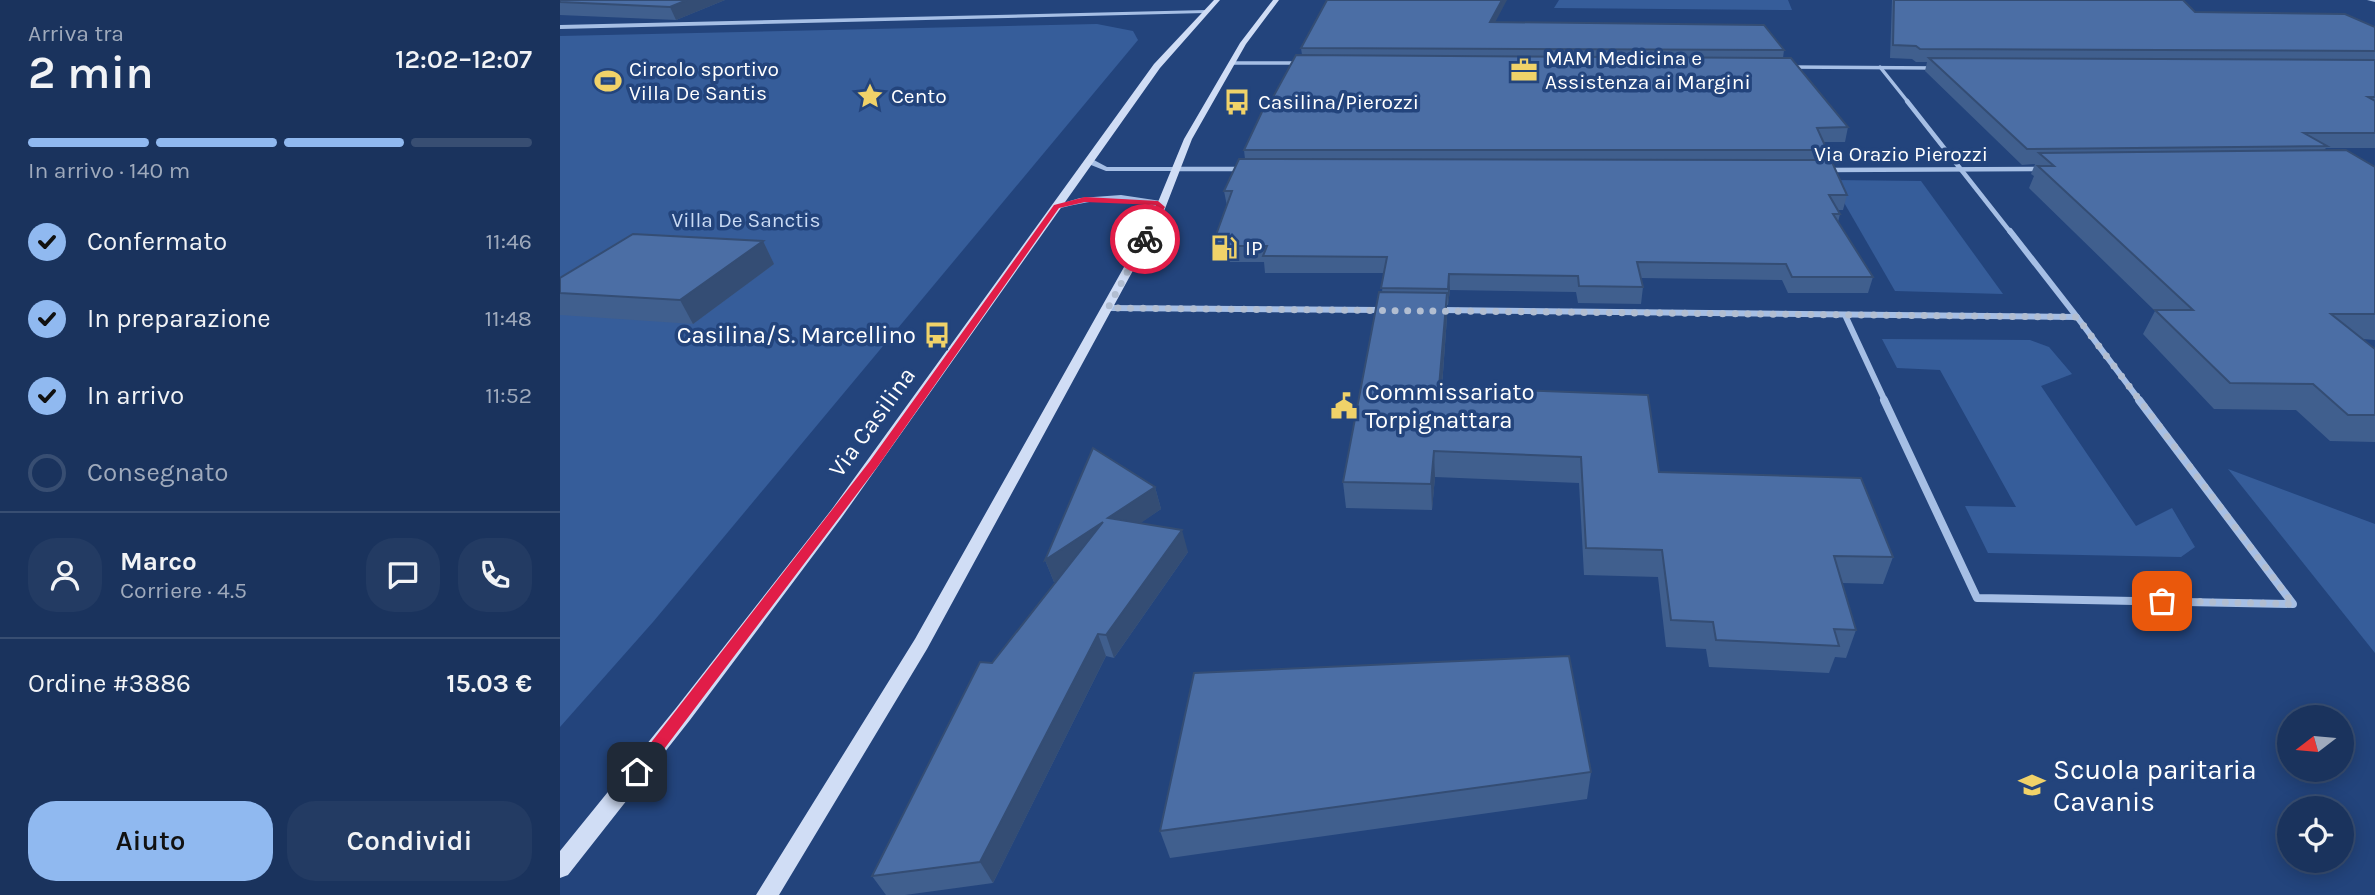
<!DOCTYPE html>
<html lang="it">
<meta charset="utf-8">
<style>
body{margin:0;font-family:Karla,sans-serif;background:#233b63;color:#f1f3f6;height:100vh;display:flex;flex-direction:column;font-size:26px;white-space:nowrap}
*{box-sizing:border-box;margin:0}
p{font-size:23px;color:#9faabc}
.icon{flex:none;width:38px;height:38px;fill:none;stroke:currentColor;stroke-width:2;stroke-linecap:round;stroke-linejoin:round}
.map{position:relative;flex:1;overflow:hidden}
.drawer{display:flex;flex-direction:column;background:#1a335d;width:560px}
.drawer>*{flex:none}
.needle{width:46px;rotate:254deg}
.fabs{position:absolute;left:1717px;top:705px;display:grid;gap:14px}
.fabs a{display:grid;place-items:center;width:77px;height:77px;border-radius:50%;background:#1a335d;box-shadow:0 4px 18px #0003,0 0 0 2px #384e72;font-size:35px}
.pin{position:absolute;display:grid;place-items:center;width:60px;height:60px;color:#fff;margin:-30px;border-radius:14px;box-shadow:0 4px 10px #0006}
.courier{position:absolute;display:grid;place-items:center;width:70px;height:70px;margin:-35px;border:5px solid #e11d48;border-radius:50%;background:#fff;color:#222;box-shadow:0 2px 9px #0007}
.headline em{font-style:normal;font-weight:600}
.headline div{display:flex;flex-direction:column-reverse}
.headline{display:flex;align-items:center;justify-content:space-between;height:119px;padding:0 28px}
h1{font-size:46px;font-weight:600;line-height:52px}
.bar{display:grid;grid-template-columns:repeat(4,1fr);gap:10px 7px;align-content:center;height:84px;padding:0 28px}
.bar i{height:9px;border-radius:5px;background:#384e72}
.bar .selected{background:#90b9f0}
.bar p{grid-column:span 4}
.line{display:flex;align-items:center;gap:18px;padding:0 28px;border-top:2px solid #384e72}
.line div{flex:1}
.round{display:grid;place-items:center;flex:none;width:74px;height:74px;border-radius:28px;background:#233b63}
ol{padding:0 28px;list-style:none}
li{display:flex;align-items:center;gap:21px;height:77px}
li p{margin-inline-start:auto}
li .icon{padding:7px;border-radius:50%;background:#90b9f0;color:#111;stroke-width:4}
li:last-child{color:#9faabc}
li i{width:38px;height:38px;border:4px solid #384e72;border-radius:50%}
.button{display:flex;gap:14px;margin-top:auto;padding:14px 28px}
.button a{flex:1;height:80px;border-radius:28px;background:#90b9f0;color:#111;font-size:28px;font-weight:600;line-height:80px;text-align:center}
.button a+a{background:#233b63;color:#f1f3f6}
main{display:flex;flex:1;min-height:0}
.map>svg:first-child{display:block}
.green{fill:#365d9a}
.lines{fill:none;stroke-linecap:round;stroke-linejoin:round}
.minor-far3{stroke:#a6bfe5;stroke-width:3.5}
.minor-far2{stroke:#a6bfe5;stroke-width:4.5}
.minor-far1{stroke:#a6bfe5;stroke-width:6}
.minor{stroke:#a6bfe5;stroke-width:8}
.tertiary{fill:#a6bfe5;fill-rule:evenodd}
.secondary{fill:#d0ddf5;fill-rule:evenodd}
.wall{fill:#405f8e}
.shaded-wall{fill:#344d74}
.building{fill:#4b6ea5;stroke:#344d74;stroke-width:2}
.route{fill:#e11d48}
.done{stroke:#b2bed1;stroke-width:7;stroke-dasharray:0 12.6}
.labels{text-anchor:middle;stroke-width:7;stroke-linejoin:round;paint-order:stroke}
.far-poi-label{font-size:21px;fill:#fff;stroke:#23447c;text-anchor:start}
.far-street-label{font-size:21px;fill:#fff;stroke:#23447c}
.far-park-label{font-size:21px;fill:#c9daf4;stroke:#23447c}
.poi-label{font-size:24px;fill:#fff;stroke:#23447c;text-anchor:end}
.street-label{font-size:24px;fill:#fff;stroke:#23447c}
.near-poi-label{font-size:28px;fill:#fff;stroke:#23447c;text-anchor:start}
</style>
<main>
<section class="drawer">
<div class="headline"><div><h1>2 min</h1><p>Arriva tra</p></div><em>12:02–12:07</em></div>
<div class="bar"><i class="selected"></i><i class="selected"></i><i class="selected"></i><i></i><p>In arrivo · 140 m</p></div>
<ol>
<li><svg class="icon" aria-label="check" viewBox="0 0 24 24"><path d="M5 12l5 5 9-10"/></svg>Confermato<p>11:46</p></li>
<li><svg class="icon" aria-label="check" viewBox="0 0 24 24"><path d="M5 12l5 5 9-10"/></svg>In preparazione<p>11:48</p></li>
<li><svg class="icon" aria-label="check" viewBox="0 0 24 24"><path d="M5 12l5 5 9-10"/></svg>In arrivo<p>11:52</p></li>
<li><i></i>Consegnato</li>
</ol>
<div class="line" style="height:126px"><a class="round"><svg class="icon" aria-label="person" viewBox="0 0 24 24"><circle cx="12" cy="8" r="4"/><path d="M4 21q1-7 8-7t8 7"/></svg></a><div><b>Marco</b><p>Corriere · 4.5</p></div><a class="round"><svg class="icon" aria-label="chat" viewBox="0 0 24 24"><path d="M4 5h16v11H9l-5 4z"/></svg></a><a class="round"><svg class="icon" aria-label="phone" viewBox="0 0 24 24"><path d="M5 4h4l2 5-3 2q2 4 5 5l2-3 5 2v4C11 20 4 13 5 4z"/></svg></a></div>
<div class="line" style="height:91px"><div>Ordine #3886</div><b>15.03 €</b></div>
<div class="button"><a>Aiuto</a><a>Condividi</a></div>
</section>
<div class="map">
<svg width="1815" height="895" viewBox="0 0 1815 895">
<rect width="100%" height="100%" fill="#23447c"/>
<g class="green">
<polygon points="999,0 1228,0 1232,10 994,8"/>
<polygon points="537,24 573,31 578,40 93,622 0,727 0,36"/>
<polygon points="1271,180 1361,181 1443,294 1335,291"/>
<polygon points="1322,339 1470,340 1489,347 1512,374 1481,386 1576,526 1612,508 1635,547 1621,557 1428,553 1405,506 1456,507 1380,370 1337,368"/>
<polygon points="1668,469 1815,524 1815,653"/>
</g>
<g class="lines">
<g class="minor-far3">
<polyline points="672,63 741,63"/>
<polyline points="1232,67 1374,68"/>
<polyline points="1320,67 1348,102"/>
</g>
<g class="minor-far2">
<polyline points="1347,101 1451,233"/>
<polyline points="615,169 681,169"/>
<polyline points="1267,170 1483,169"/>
</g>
<g class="minor-far1">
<polyline points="1450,231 1517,317"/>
<polyline points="548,308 823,310"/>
<polyline points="881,310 1517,317 1580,401"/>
<polyline points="1285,315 1325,401"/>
</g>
<polyline class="minor" points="1324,400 1417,598 1733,604 1579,400"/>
<g class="tertiary">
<polygon points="1807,0 1815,0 1815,2"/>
<polygon points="647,10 645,13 0,29 0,25"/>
<polygon points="526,159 532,159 547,167 615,167 619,169 615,171 546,171 526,163"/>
<path d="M561 195 601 201 605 207 601 210C573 192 528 201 497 209L493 206 520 198Z"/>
</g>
<g class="secondary">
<polygon points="654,0 660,0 600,68 282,517 130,720 8,875 0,878 0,851 116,708 272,509 594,64"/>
<polygon points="713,0 719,0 686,44 632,139 601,219 367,649 219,895 196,895 355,639 591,219 624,139 680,43"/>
</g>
</g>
<g class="wall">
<polygon points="0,0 165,0 116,20 0,15"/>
<polygon points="1332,0 1623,0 1635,12 1815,27 1815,148 1766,148 1764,150 1815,167 1815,340 1803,339 1815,349 1815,442 1770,441 1736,410 1654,409 1583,334 1595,311 1469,188 1474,176 1471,174 1475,164 1462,165 1365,71 1367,62 1356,62 1352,59 1330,58"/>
<polygon points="935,22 1224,50 1223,58 1288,127 1285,142 1264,142 1267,150 1265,160 1287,195 1283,210 1278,210 1280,214 1278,222 1313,277 1308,293 1228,293 1222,280 1081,278 1083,287 1081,304 1018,303 1016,292 890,290 888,305 887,305 887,317 882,387 1099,472 1333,557 1323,584 1282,583 1296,630 1286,658 1275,657 1269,673 1149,667 1146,649 1106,647 1098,577 1024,575 1019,483 875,477 872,510 786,508 783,482 822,292 824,273 705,273 704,262 654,262 652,246 667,206 664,191 685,159 684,150 742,55 741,48"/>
<polygon points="203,241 214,264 133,324 0,315 0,278"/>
<polygon points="595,487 601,509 580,523 628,552 554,658 546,656 433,883 345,895 326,895 312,876 432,663 498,579 494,582 485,560"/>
<polygon points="1031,772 1027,799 610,858 600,831"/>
</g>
<g class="shaded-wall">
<polygon points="127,0 165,0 116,20 110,7"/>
<polygon points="942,0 947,0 930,32 930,22"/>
<polygon points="203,241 214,264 133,324 120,300"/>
<polygon points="889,274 890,290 888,305 888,289"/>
<polygon points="887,293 887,317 880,413 879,387"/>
<polygon points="874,451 875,477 872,510 871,484"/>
<polygon points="595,487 601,509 555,541 548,518"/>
<polygon points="543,522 550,544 494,582 485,560"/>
<polygon points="622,530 628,552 554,658 546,635"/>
<polygon points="538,634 546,656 433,883 420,862"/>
</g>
<g class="building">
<polygon points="0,0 127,0 110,7 0,2"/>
<polygon points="767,0 942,0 930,22 1204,25 1224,50 741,48"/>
<polygon points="1334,0 1623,0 1635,12 1785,14 1815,27 1815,51 1360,49 1356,46 1333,45"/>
<polygon points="736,55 1231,58 1288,127 1257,128 1267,150 684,150 708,99 712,99"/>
<polygon points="1369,58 1815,60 1815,97 1808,97 1815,101 1815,133 1744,133 1767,146 1467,149"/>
<polygon points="1786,150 1815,167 1815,314 1771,314 1815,349 1815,415 1788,415 1753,384 1670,383 1595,310 1633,310 1478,166 1494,166 1479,153"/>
<polygon points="679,159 1271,160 1287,195 1269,195 1280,214 1273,214 1313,277 1232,277 1226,264 1077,262 1083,287 1019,286 1018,276 889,274 888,289 821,288 827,257 703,256 707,246 652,246 672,191 664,191"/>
<polygon points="73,234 203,241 120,300 0,293 0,278"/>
<polygon points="819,292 887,293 879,387 1088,395 1099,472 1301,478 1333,557 1274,556 1296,630 1274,629 1279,646 1156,640 1153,622 1111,620 1102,550 1026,548 1021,457 874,451 871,484 783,482"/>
<polygon points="533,448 595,487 548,518 622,530 546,635 538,634 420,862 312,876 420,662 432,663 543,522 485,560"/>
<polygon points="1009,656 1031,772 600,831 634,673"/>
</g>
<polygon class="route" points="525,197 598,201 605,207 585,241 581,239 596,205 525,202 499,208 318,466 83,777 72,777 72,767 310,461 494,205"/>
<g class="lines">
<polyline class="done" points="585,239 548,308 1517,317 1733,604 1602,601"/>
</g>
<defs>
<g id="office-bare" transform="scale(2.1)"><path d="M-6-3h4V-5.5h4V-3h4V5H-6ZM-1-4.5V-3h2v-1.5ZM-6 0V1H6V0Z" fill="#f0d269" stroke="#23447c" stroke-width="2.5" paint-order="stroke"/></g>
<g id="stadium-bare" transform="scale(2.1)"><path d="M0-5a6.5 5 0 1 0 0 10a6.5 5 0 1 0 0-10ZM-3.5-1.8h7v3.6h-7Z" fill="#f0d269" stroke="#23447c" stroke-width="2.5" paint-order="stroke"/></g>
<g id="sight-bare" transform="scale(2.1)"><path d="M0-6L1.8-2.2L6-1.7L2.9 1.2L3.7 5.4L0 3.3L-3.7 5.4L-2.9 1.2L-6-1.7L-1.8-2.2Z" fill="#f0d269" stroke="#23447c" stroke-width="2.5" paint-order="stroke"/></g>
<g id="bus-bare" transform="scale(2.1)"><path d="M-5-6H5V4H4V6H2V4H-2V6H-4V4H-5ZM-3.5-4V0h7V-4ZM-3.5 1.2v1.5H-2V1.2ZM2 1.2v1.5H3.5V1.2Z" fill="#f0d269" stroke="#23447c" stroke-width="2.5" paint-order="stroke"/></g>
<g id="fuel-bare" transform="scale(2.1)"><path d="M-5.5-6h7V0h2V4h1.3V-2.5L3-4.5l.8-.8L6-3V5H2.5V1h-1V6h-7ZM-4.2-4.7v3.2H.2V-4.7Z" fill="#f0d269" stroke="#23447c" stroke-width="2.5" paint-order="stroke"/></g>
<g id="civic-bare" transform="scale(2.1)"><path d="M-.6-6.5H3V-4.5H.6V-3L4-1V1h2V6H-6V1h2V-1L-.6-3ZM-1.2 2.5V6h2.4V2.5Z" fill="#f0d269" stroke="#23447c" stroke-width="2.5" paint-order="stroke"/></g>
<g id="school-bare" transform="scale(2.1)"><path d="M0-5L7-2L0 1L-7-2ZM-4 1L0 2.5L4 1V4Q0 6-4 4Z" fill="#f0d269" stroke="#23447c" stroke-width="2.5" paint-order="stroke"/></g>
</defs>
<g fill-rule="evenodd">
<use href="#office-bare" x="964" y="70"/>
<use href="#stadium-bare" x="48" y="81"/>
<use href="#sight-bare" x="310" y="96"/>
<use href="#bus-bare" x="677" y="102"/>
<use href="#fuel-bare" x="664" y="248"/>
<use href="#bus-bare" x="377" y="335"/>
<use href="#civic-bare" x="784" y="406"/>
<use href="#school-bare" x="1472" y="785"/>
</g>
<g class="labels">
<g class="far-poi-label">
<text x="985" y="65">MAM Medicina e<tspan x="985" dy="24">Assistenza ai Margini</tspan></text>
<text x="69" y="76">Circolo sportivo<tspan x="69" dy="24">Villa De Santis</tspan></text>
<text x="331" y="103">Cento</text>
<text x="698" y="109">Casilina/Pierozzi</text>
<text x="685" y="255">IP</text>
</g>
<g class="far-street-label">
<text x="1341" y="161">Via Orazio Pierozzi</text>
</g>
<g class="far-park-label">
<text x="186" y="227">Villa De Sanctis</text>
</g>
<g class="poi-label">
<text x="356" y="343">Casilina/S. Marcellino</text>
<text x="805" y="400" text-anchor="start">Commissariato<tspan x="805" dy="28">Torpignattara</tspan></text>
</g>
<g class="street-label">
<text transform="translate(312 422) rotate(-54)" y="8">Via Casilina</text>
</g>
<g class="near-poi-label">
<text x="1493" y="779">Scuola paritaria<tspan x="1493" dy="32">Cavanis</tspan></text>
</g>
</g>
</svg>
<div class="fabs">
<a><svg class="needle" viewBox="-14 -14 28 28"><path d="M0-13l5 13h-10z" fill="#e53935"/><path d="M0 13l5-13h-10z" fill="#9faabc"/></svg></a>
<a><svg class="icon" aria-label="locate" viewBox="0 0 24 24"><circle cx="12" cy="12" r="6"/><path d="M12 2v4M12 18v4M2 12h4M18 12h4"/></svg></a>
</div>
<div class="pin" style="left:1602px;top:601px;background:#ea580c"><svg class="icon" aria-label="bag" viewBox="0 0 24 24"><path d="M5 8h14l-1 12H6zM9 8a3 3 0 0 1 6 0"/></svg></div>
<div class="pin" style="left:77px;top:772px;background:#1f2937"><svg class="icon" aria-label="home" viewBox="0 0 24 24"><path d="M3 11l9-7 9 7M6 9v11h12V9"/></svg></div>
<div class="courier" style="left:585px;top:239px"><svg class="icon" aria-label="bike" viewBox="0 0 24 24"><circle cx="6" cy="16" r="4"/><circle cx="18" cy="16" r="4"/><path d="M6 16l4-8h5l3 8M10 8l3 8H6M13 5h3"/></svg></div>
</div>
</main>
